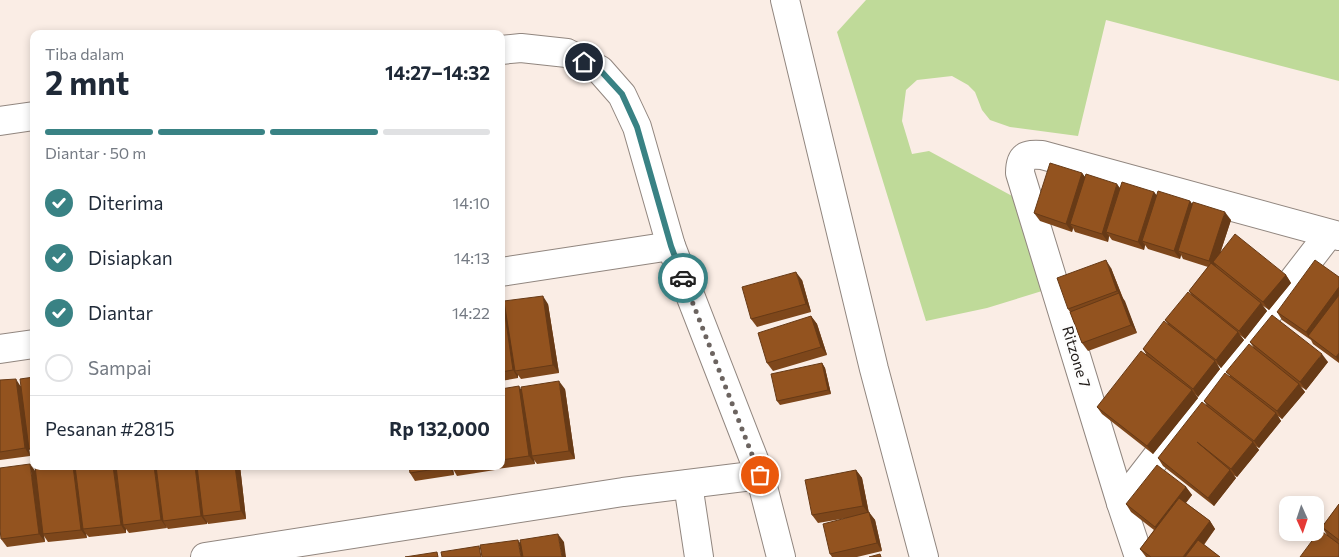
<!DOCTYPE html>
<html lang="id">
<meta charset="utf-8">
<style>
body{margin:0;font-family:Commissioner,sans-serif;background:#f6f6f7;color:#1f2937;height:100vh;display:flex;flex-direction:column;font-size:19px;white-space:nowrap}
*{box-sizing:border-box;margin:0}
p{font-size:16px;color:#747a83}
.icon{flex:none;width:28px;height:28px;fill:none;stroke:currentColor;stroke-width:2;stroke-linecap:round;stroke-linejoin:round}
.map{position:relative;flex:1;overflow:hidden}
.drawer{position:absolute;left:30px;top:30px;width:475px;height:440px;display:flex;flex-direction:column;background:#fff;border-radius:10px;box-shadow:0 2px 8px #0003}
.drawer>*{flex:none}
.needle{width:32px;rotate:177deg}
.fabs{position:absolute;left:1279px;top:496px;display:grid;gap:10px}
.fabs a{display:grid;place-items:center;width:45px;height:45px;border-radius:10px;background:#fff;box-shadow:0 2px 8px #0003;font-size:25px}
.pin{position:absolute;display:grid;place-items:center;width:42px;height:42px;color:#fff;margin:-21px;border:2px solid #fff;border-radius:50%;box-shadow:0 1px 5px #0007}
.courier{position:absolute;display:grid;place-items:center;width:50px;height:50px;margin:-25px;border:4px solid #398284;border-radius:50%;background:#fff;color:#222;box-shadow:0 1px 6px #0007}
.overview em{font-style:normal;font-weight:700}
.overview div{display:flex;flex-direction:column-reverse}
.overview{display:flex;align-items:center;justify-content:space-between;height:85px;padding:0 15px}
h1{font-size:32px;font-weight:700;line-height:38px}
.bar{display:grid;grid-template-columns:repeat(4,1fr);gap:8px 5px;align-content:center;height:60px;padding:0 15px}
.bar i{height:6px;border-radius:4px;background:#e0e1e3}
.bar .selected{background:#398284}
.bar p{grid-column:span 4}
.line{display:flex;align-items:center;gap:12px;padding:0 15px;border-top:1px solid #e0e1e3}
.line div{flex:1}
ol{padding:0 15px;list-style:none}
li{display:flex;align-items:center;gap:15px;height:55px}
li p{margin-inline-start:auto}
li .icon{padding:5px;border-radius:50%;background:#398284;color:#fff;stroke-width:4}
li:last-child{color:#747a83}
li i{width:28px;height:28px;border:2px solid #e0e1e3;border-radius:50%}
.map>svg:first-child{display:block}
.green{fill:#bfda99}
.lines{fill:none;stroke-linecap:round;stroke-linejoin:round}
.minor-casing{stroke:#91867f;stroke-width:30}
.minor{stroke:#fff;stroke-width:28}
.wall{fill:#7e471b}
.shaded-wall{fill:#673a16}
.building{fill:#93531f;stroke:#673a16}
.done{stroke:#6c6460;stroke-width:5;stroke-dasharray:0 9}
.route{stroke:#398284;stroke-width:6}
.labels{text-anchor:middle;stroke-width:5;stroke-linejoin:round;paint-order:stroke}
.street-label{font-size:15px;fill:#201b18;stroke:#fdfdfd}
</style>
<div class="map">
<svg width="1339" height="557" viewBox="0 0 1339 557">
<rect width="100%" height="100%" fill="#faede5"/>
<polygon class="green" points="866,0 1339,0 1339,81 1106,20 1078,136 1010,127 990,120 982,110 975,92 968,85 952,76 917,80 906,90 902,121 912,154 929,151 1014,197 1042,291 987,308 926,321 837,32"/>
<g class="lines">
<g class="minor-casing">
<g id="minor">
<polyline points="785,0 874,369 924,557"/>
<polyline points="501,50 521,48 567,53 600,70 622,95 637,127 671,246 760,475 781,557"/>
<polyline points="0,121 34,116"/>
<polyline points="501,272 671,246"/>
<polyline points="0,349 34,344"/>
<polyline points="688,484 699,557"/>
<polyline points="1121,503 1329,234"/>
<polyline points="205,557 623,492 760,475"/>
<path d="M1139 557 1121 503 1020 173C1020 156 1025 154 1042 155L1339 236"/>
</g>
</g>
<use href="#minor" class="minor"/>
</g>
<g class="wall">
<polygon points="1082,173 1085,177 1120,188 1154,192 1157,196 1190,201 1192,204 1231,220 1220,254 1286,275 1291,283 1269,310 1262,305 1267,311 1245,339 1239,334 1244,340 1221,368 1217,364 1220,369 1198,397 1195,394 1198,398 1153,454 1102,414 1097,407 1146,354 1143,349 1169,325 1165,320 1192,296 1189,291 1208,267 1183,259 1181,255 1180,259 1148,249 1145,245 1144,250 1112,240 1109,236 1108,242 1075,232 1073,228 1072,232 1040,221 1034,213"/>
<polygon points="1111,268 1137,333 1088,351 1082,343 1070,312 1068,309"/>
<polygon points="1339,277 1339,363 1313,344 1311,340 1282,320 1277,312"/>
<polygon points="802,280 811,312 757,327 751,319"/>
<polygon points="501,301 503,301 505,304 548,304 559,373 521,379 518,375 518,378 501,381"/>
<polygon points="811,316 817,324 827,355 773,371 767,363"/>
<polygon points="1250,342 1328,362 1306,390 1300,386 1305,392 1282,419 1278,416 1281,421 1259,448 1256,446 1259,450 1237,477 1233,475 1236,478 1214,506 1163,466 1158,458 1207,406 1204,401 1230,376 1226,372 1254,348"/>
<polygon points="822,363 825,368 831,394 780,405 777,401"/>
<polygon points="34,377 34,456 29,449 30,456 0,460 0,380 21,386"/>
<polygon points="501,389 565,389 575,459 537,464 534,460 535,464 497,469 495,466 501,466"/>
<polygon points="35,466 240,466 246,519 208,524 207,522 207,524 168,529 166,526 167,528 129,533 126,529 126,533 89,537 86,534 87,538 48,542 44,536 45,542 7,547 1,539 35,471"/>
<polygon points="409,466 495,466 495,470 457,476 453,469 454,475 415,481 410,473"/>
<polygon points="856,470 862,478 869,513 875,520 882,551 857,557 832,557 830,554 853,517 818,523 812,515"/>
<polygon points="1186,487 1192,495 1186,503 1210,521 1215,529 1204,545 1220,557 1146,557 1140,549 1154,530 1131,512 1126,504"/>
<polygon points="1339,504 1339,557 1327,535 1322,527"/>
</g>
<g class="shaded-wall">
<polygon points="1082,173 1088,181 1070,224 1073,228 1072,232 1066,224"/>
<polygon points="1117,184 1123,192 1106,232 1109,236 1108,242 1102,234"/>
<polygon points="1154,192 1160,200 1142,241 1145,245 1144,250 1138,242"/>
<polygon points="1190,201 1196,209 1178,251 1181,255 1180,259 1174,251"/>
<polygon points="1225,212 1231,220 1216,265 1213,262 1216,266 1215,269 1209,261"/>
<polygon points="1106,260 1111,268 1123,299 1117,291"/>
<polygon points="796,272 802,280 811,312 806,304"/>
<polygon points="1286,275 1291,283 1269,310 1263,302"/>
<polygon points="1339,287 1339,303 1309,337 1306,332"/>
<polygon points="1119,293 1125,301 1137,333 1131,325"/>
<polygon points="543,296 548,304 559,373 553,365"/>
<polygon points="503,301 508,309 515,371 518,375 518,378 513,370"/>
<polygon points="1261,303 1267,311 1245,339 1239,331"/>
<polygon points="811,316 817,324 827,355 821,347"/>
<polygon points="1238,332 1244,340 1221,368 1216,360"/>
<polygon points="1339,353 1339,362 1336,357"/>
<polygon points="1322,354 1328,362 1306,390 1300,382"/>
<polygon points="1215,361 1220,369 1198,397 1193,389"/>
<polygon points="822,363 825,368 831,394 828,390"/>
<polygon points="16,379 21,387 30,456 25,448"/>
<polygon points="559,381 565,389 575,459 569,451"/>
<polygon points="1299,384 1305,392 1282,419 1277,411"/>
<polygon points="519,386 524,394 532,456 534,460 535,464 529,456"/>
<polygon points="1192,390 1198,398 1153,454 1147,446"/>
<polygon points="1276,413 1281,421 1259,448 1254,441"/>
<polygon points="1253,442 1259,450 1237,477 1231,469"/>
<polygon points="30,464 36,472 43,534 44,536 45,542 39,534"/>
<polygon points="73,466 76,466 83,529 86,534 87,538 81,530"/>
<polygon points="113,466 118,466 123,525 126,529 126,533 121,525"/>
<polygon points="154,466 159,466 163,521 166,526 167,528 161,520"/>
<polygon points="195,466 199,466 203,516 207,522 207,524 201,516"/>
<polygon points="235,466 240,466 246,519 241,511"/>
<polygon points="448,466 452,466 452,468 453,469 454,475"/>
<polygon points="856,470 862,478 869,514 863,506"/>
<polygon points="1230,470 1236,478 1214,506 1208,498"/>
<polygon points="1186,487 1192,495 1160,535 1155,527"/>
<polygon points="869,512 875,520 882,551 877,543"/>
<polygon points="1210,521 1215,529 1194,557 1183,557"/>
<polygon points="558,534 564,542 566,557 562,557"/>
<polygon points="518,540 524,548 525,557 521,557"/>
</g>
<g class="building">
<polygon points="1050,163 1082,173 1066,224 1034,213"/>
<polygon points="1086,174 1117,184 1102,234 1070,224"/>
<polygon points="1122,182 1154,192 1138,242 1106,232"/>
<polygon points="1158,191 1190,201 1174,251 1142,241"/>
<polygon points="1193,202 1225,212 1209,261 1178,251"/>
<polygon points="1235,234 1286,275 1263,302 1213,262"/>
<polygon points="1106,260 1117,291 1068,309 1057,278"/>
<polygon points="1315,260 1339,277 1339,287 1306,332 1277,312"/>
<polygon points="1211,263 1261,303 1239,331 1189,291"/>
<polygon points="796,272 806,304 751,319 742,287"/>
<polygon points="1188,292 1238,332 1216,360 1165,320"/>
<polygon points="1119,293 1131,325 1082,343 1070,312"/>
<polygon points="1339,295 1339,353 1336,357 1308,336"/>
<polygon points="543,296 553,365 515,371 504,301"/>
<polygon points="501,301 503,301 513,370 501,372"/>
<polygon points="1272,315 1322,354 1300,382 1250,342"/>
<polygon points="811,316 821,347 767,363 758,333"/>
<polygon points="1164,321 1215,361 1193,389 1143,349"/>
<polygon points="1249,344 1299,384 1277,411 1226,372"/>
<polygon points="1141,351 1192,390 1147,446 1097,407"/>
<polygon points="822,363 828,390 777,401 771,374"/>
<polygon points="1225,373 1276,413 1254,441 1204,401"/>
<polygon points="34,377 34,448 29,449 20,379"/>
<polygon points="16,379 25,448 0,452 0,380"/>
<polygon points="559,381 569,451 532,456 521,387"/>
<polygon points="519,386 529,456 501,460 501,389"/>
<polygon points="1202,402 1253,442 1231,469 1197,442 1230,470 1208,498 1158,458"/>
<polygon points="30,464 39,534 1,539 0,529 0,468"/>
<polygon points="1157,465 1186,487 1155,527 1126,504"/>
<polygon points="35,466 73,466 81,530 43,534"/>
<polygon points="75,466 113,466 121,525 83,529"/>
<polygon points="116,466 154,466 161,520 123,525"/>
<polygon points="156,466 195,466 201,516 163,521"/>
<polygon points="197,466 235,466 241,511 203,516"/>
<polygon points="409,466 448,466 448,467 410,473"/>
<polygon points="856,470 863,506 812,515 805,480"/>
<polygon points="1179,498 1210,521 1183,557 1151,557 1140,549"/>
<polygon points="1339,504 1339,540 1322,527"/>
<polygon points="869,512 877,543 830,554 823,524"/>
<polygon points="1320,530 1339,544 1339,557 1300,557"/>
<polygon points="558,534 562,557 523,557 520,540"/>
<polygon points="518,540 521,557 482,557 480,545"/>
<polygon points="1198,540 1220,557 1185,557"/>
<polygon points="479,546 481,557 442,557 441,552"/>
<polygon points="437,552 438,557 405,557"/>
<polygon points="880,554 881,557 869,557"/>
</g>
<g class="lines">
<polyline class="done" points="683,278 760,475"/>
<polyline class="route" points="584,62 600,70 622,94 637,127 671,246 683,278"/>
</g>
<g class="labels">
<g class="street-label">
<text transform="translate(1076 357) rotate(73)" y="5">Ritzone 7</text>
</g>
</g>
</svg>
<div class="fabs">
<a><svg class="needle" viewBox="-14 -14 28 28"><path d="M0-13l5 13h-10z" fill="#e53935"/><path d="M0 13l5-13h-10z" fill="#747a83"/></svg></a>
</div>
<div class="pin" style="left:760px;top:475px;background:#ea580c"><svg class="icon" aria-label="bag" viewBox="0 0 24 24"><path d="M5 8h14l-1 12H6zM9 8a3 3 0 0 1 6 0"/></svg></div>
<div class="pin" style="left:584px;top:62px;background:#1f2937"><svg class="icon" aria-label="home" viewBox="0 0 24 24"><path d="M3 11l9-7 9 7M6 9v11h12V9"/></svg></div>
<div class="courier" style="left:683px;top:278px"><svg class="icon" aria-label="car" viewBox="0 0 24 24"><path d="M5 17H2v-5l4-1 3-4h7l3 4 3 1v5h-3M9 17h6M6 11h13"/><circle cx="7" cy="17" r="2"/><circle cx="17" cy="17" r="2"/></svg></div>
<section class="drawer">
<div class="overview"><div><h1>2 mnt</h1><p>Tiba dalam</p></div><em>14:27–14:32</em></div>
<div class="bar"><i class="selected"></i><i class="selected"></i><i class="selected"></i><i></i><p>Diantar · 50 m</p></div>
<ol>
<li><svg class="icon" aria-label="check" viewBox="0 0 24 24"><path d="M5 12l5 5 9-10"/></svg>Diterima<p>14:10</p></li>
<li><svg class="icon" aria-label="check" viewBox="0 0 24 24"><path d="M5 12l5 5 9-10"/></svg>Disiapkan<p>14:13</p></li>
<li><svg class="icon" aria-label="check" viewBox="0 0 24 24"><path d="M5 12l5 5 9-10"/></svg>Diantar<p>14:22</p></li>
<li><i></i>Sampai</li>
</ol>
<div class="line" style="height:65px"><div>Pesanan #2815</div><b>Rp 132,000</b></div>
</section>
</div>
